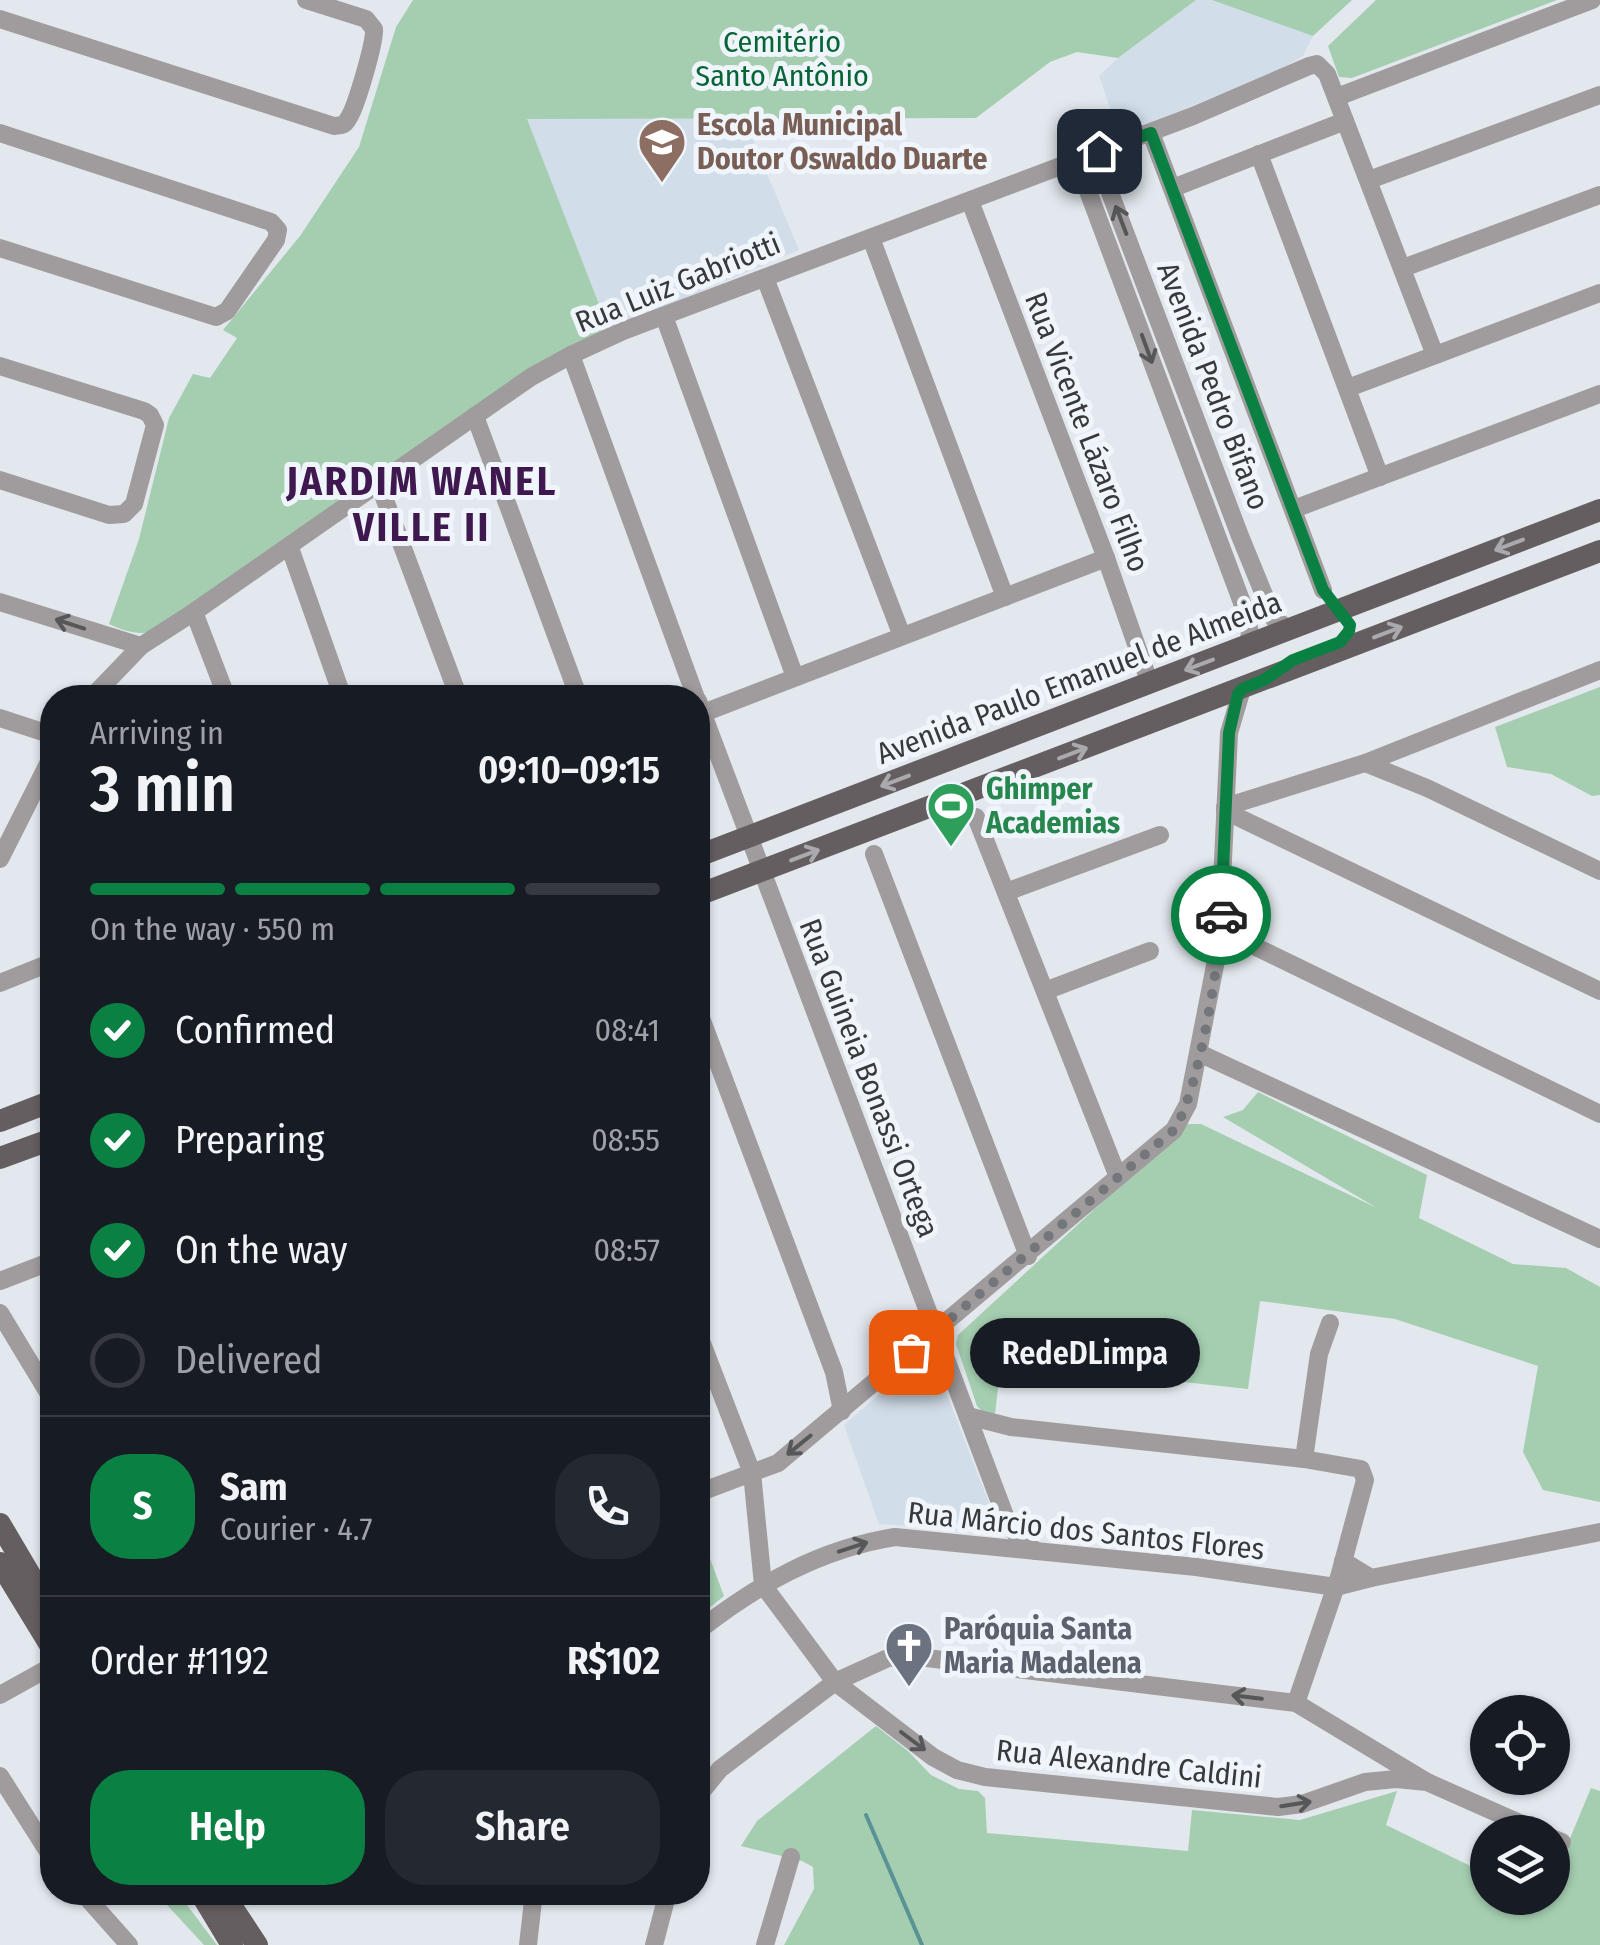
<!DOCTYPE html>
<meta charset="utf-8">
<style>
body{margin:0;font-family:"Fira Sans Condensed",sans-serif;background:#242831;color:#f1f3f6;height:100vh;display:flex;flex-direction:column;font-size:38px;white-space:nowrap}
*{box-sizing:border-box;margin:0}
p{font-size:32px;color:#9ea1a6}
.icon{flex:none;width:55px;height:55px;fill:none;stroke:currentColor;stroke-width:2;stroke-linecap:round;stroke-linejoin:round}
.map{position:relative;flex:1;overflow:hidden}
.panel{position:absolute;left:40px;top:685px;width:670px;height:1220px;display:flex;flex-direction:column;background:#171b24;border-radius:40px;box-shadow:0 2px 8px #0004}
.panel>*{flex:none}
.fabs{position:absolute;left:1470px;top:1695px;display:grid;gap:20px}
.fabs a{display:grid;place-items:center;width:100px;height:100px;border-radius:50%;background:#171b24;box-shadow:0 2px 8px #0004;font-size:50px}
.pin{position:absolute;display:grid;place-items:center;width:85px;height:85px;color:#fff;margin:-42px;border-radius:20px;box-shadow:0 5px 15px #0006}
.courier{position:absolute;display:grid;place-items:center;width:100px;height:100px;margin:-50px;border:8px solid #0b8043;border-radius:50%;background:#fff;color:#222;box-shadow:0 2px 12px #0007}
.bubble{position:absolute;height:70px;border-radius:35px;background:#171b24;box-shadow:0 2px 8px #0004;font-size:32px;font-weight:600;line-height:70px;text-align:center}
.head em{font-style:normal;font-weight:600}
.head div{display:flex;flex-direction:column-reverse}
.head{display:flex;align-items:center;justify-content:space-between;height:170px;padding:0 50px}
h1{font-size:65px;font-weight:600;line-height:75px}
.bar{display:grid;grid-template-columns:repeat(4,1fr);gap:15px 10px;align-content:center;height:120px;padding:0 50px}
.bar i{height:12px;border-radius:8px;background:#363941}
.bar .selected{background:#0b8043}
.bar p{grid-column:span 4}
.line{display:flex;align-items:center;gap:25px;padding:0 50px;border-top:2px solid #363941}
.line div{flex:1}
.round{display:grid;place-items:center;flex:none;width:105px;height:105px;border-radius:40px;background:#242831}
ol{padding:0 50px;list-style:none}
li{display:flex;align-items:center;gap:30px;height:110px}
li p{margin-inline-start:auto}
li .icon{padding:10px;border-radius:50%;background:#0b8043;color:#fff;stroke-width:4}
li:last-child{color:#9ea1a6}
li i{width:55px;height:55px;border:5px solid #363941;border-radius:50%}
.button{display:flex;gap:20px;margin-top:auto;padding:20px 50px}
.button a{flex:1;height:115px;border-radius:40px;background:#0b8043;color:#fff;font-size:40px;font-weight:600;line-height:115px;text-align:center}
.button a+a{background:#242831;color:#f1f3f6}
.map>svg:first-child{display:block}
.built{fill:#d1dde8}
.green{fill:#a5ceb0}
.lines{fill:none;stroke-linecap:round;stroke-linejoin:round}
.stream{stroke:#5a9395;stroke-width:4}
.minor{stroke:#a09c9d;stroke-width:18}
.major{stroke:#655e60;stroke-width:22}
.oneway{stroke:#565758}
.oneway2{stroke:#aaaaae}
.done{stroke:#73767a;stroke-width:10;stroke-dasharray:0 18}
.route{stroke:#0b8043;stroke-width:12}
.labels{text-anchor:middle;stroke-width:10;stroke-linejoin:round;paint-order:stroke}
.park-label{font-size:30px;fill:#066435;stroke:#eff5fb}
.education-label{font-size:30px;font-weight:bold;fill:#785e54;stroke:#eff5fb;text-anchor:start}
.street-label{font-size:30px;fill:#37393b;stroke:#eff5fb}
.leisure-label{font-size:30px;font-weight:bold;fill:#27864d;stroke:#eff5fb;text-anchor:start}
.worship-label{font-size:30px;font-weight:bold;fill:#5b616d;stroke:#eff5fb;text-anchor:start}
.district-label{font-size:40px;font-weight:bold;letter-spacing:2.5px;fill:#3e184e;stroke:#eff5fb}
</style>
<div class="map">
<svg width="1600" height="1945" viewBox="0 0 1600 1945">
<rect width="100%" height="100%" fill="#e2e8ee"/>
<g class="built">
<polygon points="1196,0 1212,0 1313,36 1303,56 1278,71 1149,123 1116,125 1099,76 1118,58"/>
<polygon points="526,119 744,119 799,250 609,330"/>
<polygon points="929,1362 937,1369 992,1511 987,1525 978,1531 879,1524 844,1425 916,1363"/>
</g>
<g class="green">
<path d="M413 0H1196L1118 58 1077 52 1050 62 976 118 527 119 609 330 540 362 159 630C140 636 127 632 109 624L139 539 169 418 193 374 210 378 237 338 223 330 300 236 359 147 396 27Z"/>
<polygon points="1212,0 1352,0 1313,36"/>
<polygon points="1376,0 1557,0 1352,78 1339,77 1328,46"/>
<polygon points="1600,687 1600,795 1592,796 1551,774 1507,767 1495,727"/>
<polygon points="1258,1092 1427,1175 1419,1218 1513,1264 1566,1268 1600,1287 1600,1502 1543,1490 1523,1452 1538,1366 1395,1319 1260,1301 1248,1389 1001,1362 995,1414 982,1411 977,1406 956,1344 958,1335 1187,1124 1201,1124 1377,1208 1223,1117 1243,1110"/>
<polygon points="706,1548 724,1596 698,1617 698,1551"/>
<polygon points="876,1726 908,1751 931,1775 959,1789 978,1791 985,1798 987,1833 1188,1851 1192,1810 1300,1820 1397,1791 1386,1825 1487,1874 1488,1898 1537,1898 1543,1900 1552,1898 1553,1879 1591,1788 1600,1791 1600,1945 784,1945 814,1889 813,1867 802,1861 741,1846 757,1821"/>
<polygon points="156,1893 178,1893 217,1945 204,1945"/>
</g>
<g class="lines">
<polyline class="stream" points="866,1815 922,1945"/>
<g class="minor">
<path d="M0 19 334 126C342 125 344 126 348 119 356 108 375 42 374 29L366 19 306 0"/>
<polyline points="1337,97 1592,0"/>
<polyline points="0,133 271,222 278,230 276,240 227,311 216,317 0,248"/>
<polyline points="1151,133 1323,590"/>
<polyline points="1095,153 1240,536 1274,619 1290,630"/>
<polyline points="1259,154 1380,477"/>
<polyline points="1076,159 1247,616 1250,634 1247,646"/>
<polyline points="1369,180 1600,95"/>
<polyline points="1173,188 1345,121"/>
<polyline points="970,201 1106,558 1150,684"/>
<polyline points="871,238 1005,597"/>
<polyline points="1403,268 1600,195"/>
<polyline points="765,278 902,636"/>
<polyline points="664,316 795,677"/>
<polyline points="571,355 696,698"/>
<polyline points="0,366 144,411 150,415 155,425 134,504 124,514 109,515 0,480"/>
<polyline points="1348,388 1600,293"/>
<polyline points="475,416 579,698"/>
<polyline points="379,484 459,698"/>
<polyline points="1294,509 1600,394"/>
<polyline points="290,548 343,698"/>
<polyline points="0,602 141,646"/>
<polyline points="91,698 141,646 194,612"/>
<polyline points="227,698 194,612 531,377 571,355 623,331 1193,116 1309,66 1317,64 1327,74 1435,355"/>
<polyline points="698,701 1007,1521 1020,1540 1036,1551"/>
<polyline points="698,715 1106,558"/>
<polyline points="0,718 52,735"/>
<polyline points="1365,763 1427,788 1600,871"/>
<polyline points="1225,807 1365,763 1600,670"/>
<polyline points="1225,811 1600,991"/>
<polyline points="976,817 1118,1177"/>
<polyline points="874,854 1028,1256"/>
<polyline points="0,859 52,756"/>
<polyline points="1006,892 1160,835"/>
<polyline points="1221,930 1600,1114"/>
<polyline points="0,983 52,962"/>
<polyline points="1045,991 1150,951"/>
<polyline points="698,1010 834,1372 842,1411"/>
<polyline points="1199,1053 1600,1239"/>
<polyline points="0,1281 52,1261"/>
<polyline points="0,1313 52,1399"/>
<polyline points="698,1333 752,1473 763,1585 835,1682 933,1757 957,1770 985,1777 1278,1807 1302,1804 1365,1782 1396,1779 1427,1782"/>
<polyline points="968,1416 1011,1427 1304,1459 1361,1469 1365,1480 1339,1577 1296,1703"/>
<polyline points="1304,1459 1319,1354 1330,1323"/>
<polyline points="698,1493 778,1463 1174,1130 1188,1104 1219,945 1229,733 1242,689"/>
<polyline points="1371,1578 1600,1532"/>
<path d="M698 1631C757 1585 819 1549 895 1537L1196 1567 1336 1587 1371 1578 1343 1561"/>
<polyline points="0,1695 52,1666"/>
<polyline points="0,1776 52,1858"/>
<polyline points="698,1796 720,1769 835,1682 888,1658 910,1656 1296,1703 1427,1782 1540,1832"/>
<polyline points="1552,1838 1562,1842"/>
<polyline points="82,1892 129,1945"/>
<polyline points="528,1945 534,1892"/>
<polyline points="654,1945 668,1892"/>
<polyline points="765,1945 791,1857"/>
</g>
<g class="major">
<polyline points="698,856 1600,510"/>
<polyline points="698,895 1600,551"/>
<polyline points="0,1121 52,1101"/>
<polyline points="0,1158 52,1139"/>
<polyline points="0,1524 52,1612"/>
<polyline points="0,1563 52,1648"/>
<polyline points="200,1892 232,1945"/>
<polyline points="222,1892 257,1945"/>
</g>
</g>
<defs><path id="oneway-shaft" d="M-6 0H5M1.5-3L5.5 0L1.5 3" fill="none" stroke-width="1.6" stroke-linecap="round" stroke-linejoin="round" transform="scale(2.5)"/></defs>
<g class="oneway">
<use href="#oneway-shaft" transform="translate(1121 220) rotate(-111)"/>
<use href="#oneway-shaft" transform="translate(1147 349) rotate(70)"/>
<use href="#oneway-shaft" transform="translate(70 624) rotate(-162)"/>
<use href="#oneway-shaft" transform="translate(799 1445) rotate(141)"/>
<use href="#oneway-shaft" transform="translate(853 1547) rotate(-18)"/>
<use href="#oneway-shaft" transform="translate(1247 1697) rotate(-173)"/>
<use href="#oneway-shaft" transform="translate(913 1741) rotate(37)"/>
<use href="#oneway-shaft" transform="translate(1296 1804) rotate(-9)"/>
</g>
<g class="oneway2">
<use href="#oneway-shaft" transform="translate(1509 545) rotate(159)"/>
<use href="#oneway-shaft" transform="translate(1388 632) rotate(-21)"/>
<use href="#oneway-shaft" transform="translate(1199 665) rotate(159)"/>
<use href="#oneway-shaft" transform="translate(1073 753) rotate(-21)"/>
<use href="#oneway-shaft" transform="translate(895 781) rotate(159)"/>
<use href="#oneway-shaft" transform="translate(805 855) rotate(-21)"/>
</g>
<g class="lines">
<path class="done" d="M911 1352 1174 1130C1198 1095 1220 961 1221 915"/>
<polyline class="route" points="1099,151 1151,133 1323,590 1350,625 1349,631 1340,642 1293,660 1264,680 1242,689 1238,694 1229,733 1221,915"/>
</g>
<defs>
<g id="school-pin" transform="scale(2.5)"><path d="M0 17L-7.5 6A9.5 9.5 0 1 1 7.5 6Z" fill="#8d6e63" stroke="#eff5fb"/><path d="M0-5L7-2L0 1L-7-2ZM-4 1L0 2.5L4 1V4Q0 6-4 4Z" fill="#fff"/></g>
<g id="stadium-pin" transform="scale(2.5)"><path d="M0 17L-7.5 6A9.5 9.5 0 1 1 7.5 6Z" fill="#2e9e5b" stroke="#eff5fb"/><path d="M0-5a6.5 5 0 1 0 0 10a6.5 5 0 1 0 0-10ZM-3.5-1.8h7v3.6h-7Z" fill="#fff"/></g>
<g id="church-pin" transform="scale(2.5)"><path d="M0 17L-7.5 6A9.5 9.5 0 1 1 7.5 6Z" fill="#6b7280" stroke="#eff5fb"/><path d="M-1.2-6h2.4v3.5h3.3v2.4h-3.3V6h-2.4V-.1h-3.3v-2.4h3.3Z" fill="#fff"/></g>
</defs>
<g fill-rule="evenodd">
<use href="#school-pin" x="662" y="142"/>
<use href="#stadium-pin" x="951" y="806"/>
<use href="#church-pin" x="909" y="1646"/>
</g>
<g class="labels">
<g class="park-label">
<text x="782" y="52">Cemitério<tspan x="782" dy="34">Santo Antônio</tspan></text>
</g>
<g class="education-label">
<text x="697" y="135">Escola Municipal<tspan x="697" dy="34">Doutor Oswaldo Duarte</tspan></text>
</g>
<g class="street-label">
<text transform="translate(678 283) rotate(-22)" y="10">Rua Luiz Gabriotti</text>
<text transform="translate(1213 386) rotate(69)" y="10">Avenida Pedro Bifano</text>
<text transform="translate(1087 432) rotate(69)" y="10">Rua Vicente Lázaro Filho</text>
<text transform="translate(1079 678) rotate(-21)" y="10">Avenida Paulo Emanuel de Almeida</text>
<text transform="translate(869 1078) rotate(69)" y="10">Rua Guineia Bonassi Ortega</text>
<text transform="translate(1086 1531) rotate(6)" y="10">Rua Márcio dos Santos Flores</text>
<text transform="translate(1129 1764) rotate(6)" y="10">Rua Alexandre Caldini</text>
</g>
<g class="leisure-label">
<text x="986" y="799">Ghimper<tspan x="986" dy="34">Academias</tspan></text>
</g>
<g class="worship-label">
<text x="944" y="1639">Paróquia Santa<tspan x="944" dy="34">Maria Madalena</tspan></text>
</g>
<g class="district-label">
<text x="422" y="495">JARDIM WANEL<tspan x="422" dy="46">VILLE II</tspan></text>
</g>
</g>
</svg>
<div class="fabs">
<a><svg class="icon" aria-label="locate" viewBox="0 0 24 24"><circle cx="12" cy="12" r="6"/><path d="M12 2v4M12 18v4M2 12h4M18 12h4"/></svg></a>
<a><svg class="icon" aria-label="layers" viewBox="0 0 24 24"><path d="M12 4l9 5-9 5-9-5zM3 14l9 5 9-5"/></svg></a>
</div>
<div class="pin" style="left:911px;top:1352px;background:#ea580c"><svg class="icon" aria-label="bag" viewBox="0 0 24 24"><path d="M5 8h14l-1 12H6zM9 8a3 3 0 0 1 6 0"/></svg></div>
<div class="pin" style="left:1099px;top:151px;background:#1f2937"><svg class="icon" aria-label="home" viewBox="0 0 24 24"><path d="M3 11l9-7 9 7M6 9v11h12V9"/></svg></div>
<div class="courier" style="left:1221px;top:915px"><svg class="icon" aria-label="car" viewBox="0 0 24 24"><path d="M5 17H2v-5l4-1 3-4h7l3 4 3 1v5h-3M9 17h6M6 11h13"/><circle cx="7" cy="17" r="2"/><circle cx="17" cy="17" r="2"/></svg></div>
<div class="bubble" style="left:970px;top:1318px;width:230px">RedeDLimpa</div>
<section class="panel">
<div class="head"><div><h1>3 min</h1><p>Arriving in</p></div><em>09:10–09:15</em></div>
<div class="bar"><i class="selected"></i><i class="selected"></i><i class="selected"></i><i></i><p>On the way · 550 m</p></div>
<ol>
<li><svg class="icon" aria-label="check" viewBox="0 0 24 24"><path d="M5 12l5 5 9-10"/></svg>Confirmed<p>08:41</p></li>
<li><svg class="icon" aria-label="check" viewBox="0 0 24 24"><path d="M5 12l5 5 9-10"/></svg>Preparing<p>08:55</p></li>
<li><svg class="icon" aria-label="check" viewBox="0 0 24 24"><path d="M5 12l5 5 9-10"/></svg>On the way<p>08:57</p></li>
<li><i></i>Delivered</li>
</ol>
<div class="line" style="height:180px"><b class="round" style="background:#0b8043;color:#fff">S</b><div><b>Sam</b><p>Courier · 4.7</p></div><a class="round"><svg class="icon" aria-label="phone" viewBox="0 0 24 24"><path d="M5 4h4l2 5-3 2q2 4 5 5l2-3 5 2v4C11 20 4 13 5 4z"/></svg></a></div>
<div class="line" style="height:130px"><div>Order #1192</div><b>R$102</b></div>
<div class="button"><a>Help</a><a>Share</a></div>
</section>
</div>
